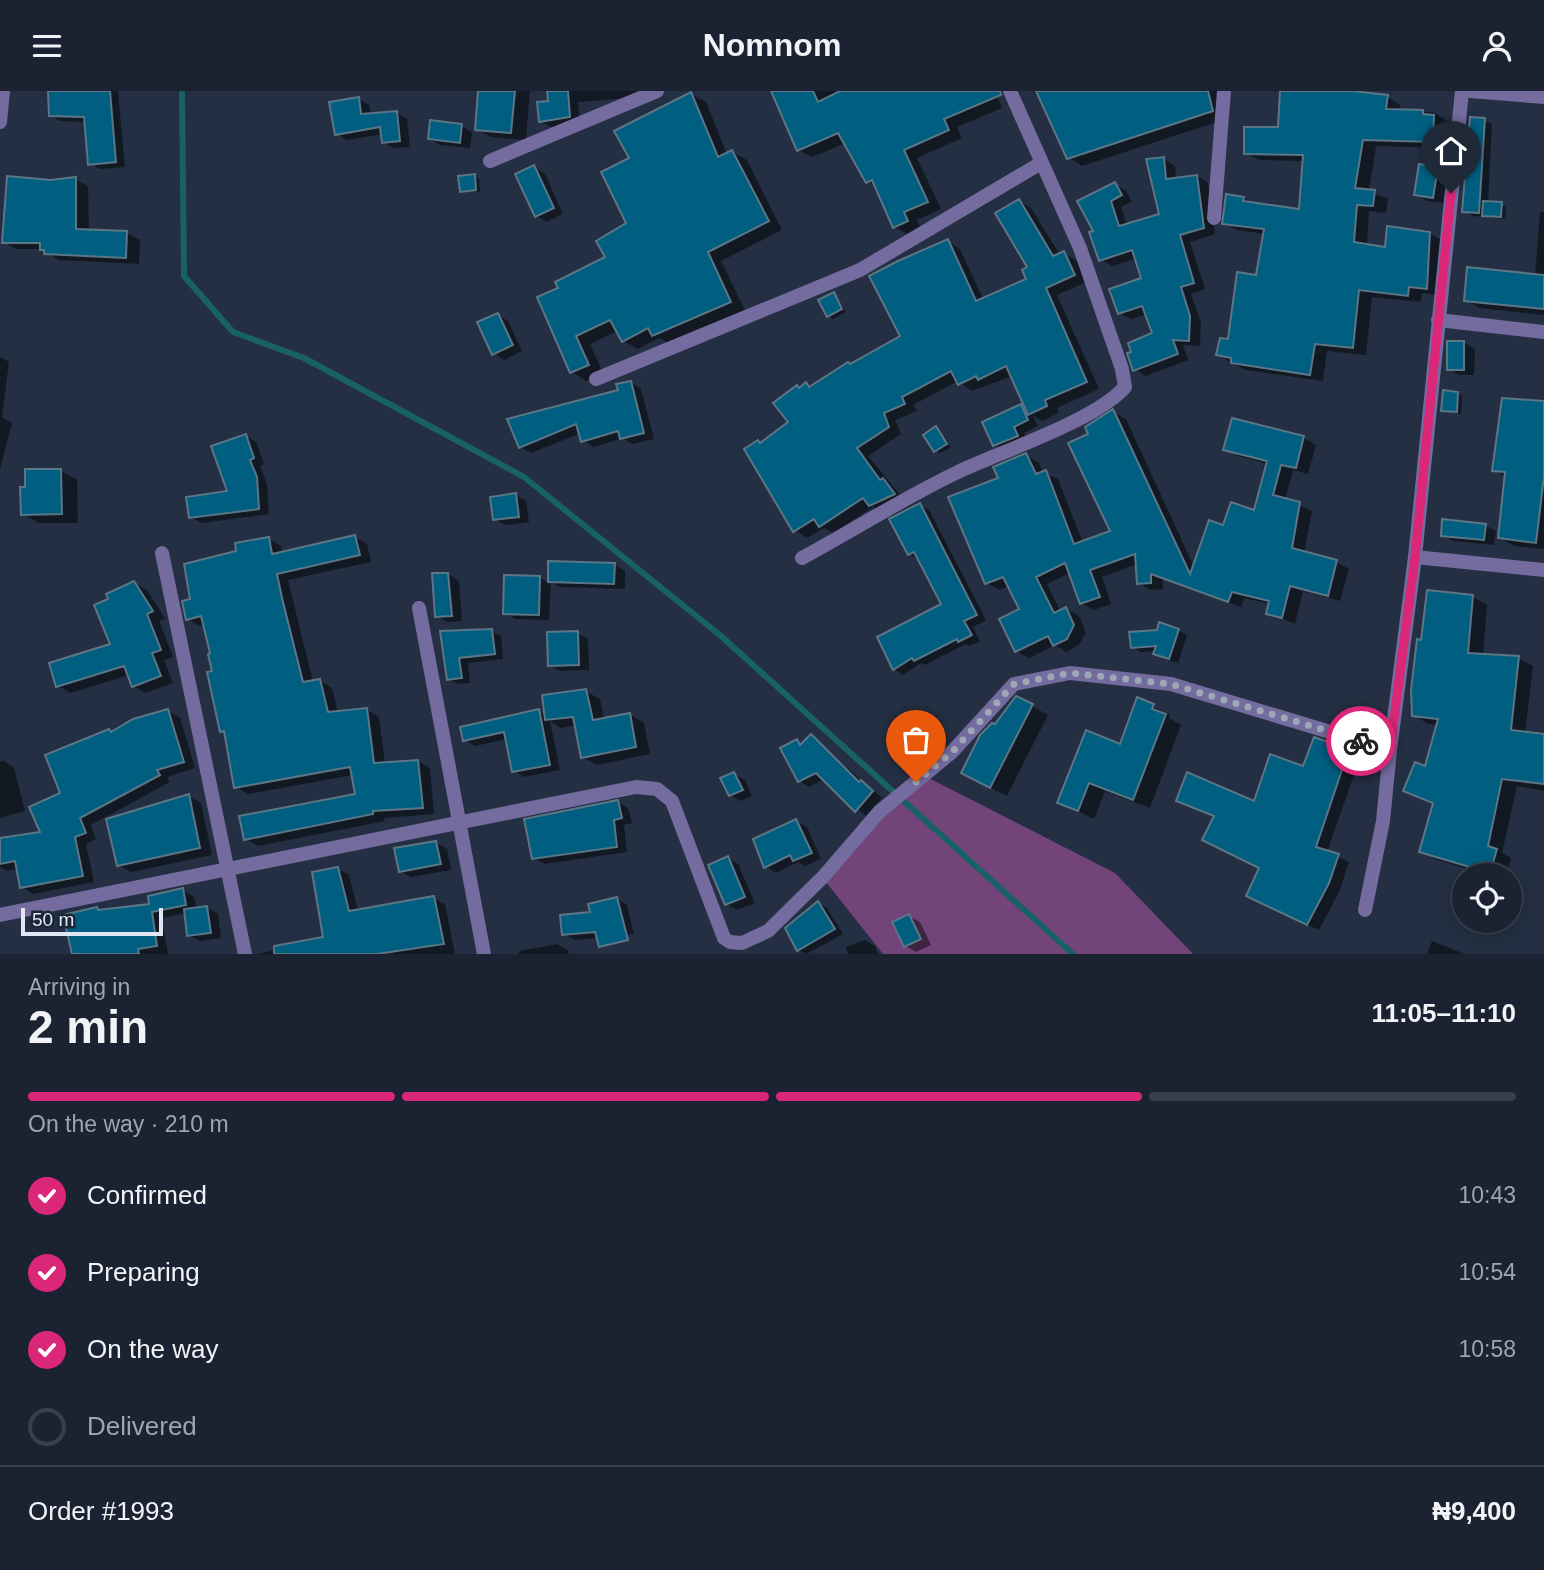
<!DOCTYPE html>
<meta charset="utf-8">
<style>
body{margin:0;font-family:Helvetica,sans-serif;background:#282f3e;color:#f1f3f6;height:100vh;display:flex;flex-direction:column;font-size:26px;white-space:nowrap}
*{box-sizing:border-box;margin:0}
p{font-size:23px;color:#a0a4ac}
.icon{flex:none;width:38px;height:38px;fill:none;stroke:currentColor;stroke-width:2;stroke-linecap:round;stroke-linejoin:round}
.map{position:relative;height:863px;overflow:hidden}
.panel{display:flex;flex-direction:column;background:#1b2332;flex:1}
.panel>*{flex:none}
.fabs{position:absolute;left:1452px;top:772px;display:grid;gap:14px}
.fabs a{display:grid;place-items:center;width:70px;height:70px;border-radius:50%;background:#1b2332;box-shadow:0 4px 18px #0003,0 0 0 2px #39404d;font-size:35px}
.scale{position:absolute;left:21px;bottom:18px;width:142px;box-sizing:border-box;padding-left:7px;border:4px solid #e0e7f4;border-top:0;font-size:19px;line-height:24px;white-space:nowrap;color:#e0e7f4;-webkit-text-stroke:5px #1a2538;paint-order:stroke}
.pin{position:absolute;display:grid;place-items:center;width:60px;height:60px;color:#fff;margin:-72px -30px;border-radius:50% 50% 50% 0;rotate:-45deg;box-shadow:0 0 7px #0007}
.pin .icon{rotate:45deg}
.courier{position:absolute;display:grid;place-items:center;width:70px;height:70px;margin:-35px;border:5px solid #db2777;border-radius:50%;background:#fff;color:#222;box-shadow:0 2px 9px #0007}
.headline em{font-style:normal;font-weight:700}
.headline div{display:flex;flex-direction:column-reverse}
.headline{display:flex;align-items:center;justify-content:space-between;height:119px;padding:0 28px}
h1{font-size:46px;font-weight:700;line-height:52px}
.bar{display:grid;grid-template-columns:repeat(4,1fr);gap:10px 7px;align-content:center;height:84px;padding:0 28px}
.bar i{height:9px;border-radius:5px;background:#39404d}
.bar .selected{background:#db2777}
.bar p{grid-column:span 4}
.line{display:flex;align-items:center;gap:18px;padding:0 28px;border-top:2px solid #39404d}
.line div{flex:1}
ol{padding:0 28px;list-style:none}
li{display:flex;align-items:center;gap:21px;height:77px}
li p{margin-inline-start:auto}
li .icon{padding:7px;border-radius:50%;background:#db2777;color:#fff;stroke-width:4}
li:last-child{color:#a0a4ac}
li i{width:38px;height:38px;border:4px solid #39404d;border-radius:50%}
header{display:flex;justify-content:space-between;align-items:center;height:91px;padding:0 28px;background:#1b2332;font-size:32px;font-weight:700}
.map>svg:first-child{display:block}
.green{fill:#73447a}
.shadow{fill:#0007;fill-rule:evenodd}
.lines{fill:none;stroke-linecap:round;stroke-linejoin:round}
.stream{stroke:#186267;stroke-width:6}
.building{fill:#005e80;stroke:#5b7685;stroke-width:2}
.street{stroke:#746b9e;stroke-width:14}
.done{stroke:#9ea7b6;stroke-width:7;stroke-dasharray:0 12.6}
.route{stroke:#db2777;stroke-width:9}
</style>
<header><svg class="icon" aria-label="menu" viewBox="0 0 24 24"><path d="M4 6h16M4 12h16M4 18h16"/></svg>Nomnom<svg class="icon" aria-label="person" viewBox="0 0 24 24"><circle cx="12" cy="8" r="4"/><path d="M4 21q1-7 8-7t8 7"/></svg></header>
<div class="map">
<svg width="1544" height="863" viewBox="0 0 1544 863">
<rect width="100%" height="100%" fill="#242f43"/>
<polygon class="green" points="915,680 1115,782 1193,863 883,863 826,791"/>
<g class="shadow">
<polygon points="49,0 118,0 125,76 100,78 90,72 87,31 60,30 50,24"/>
<polygon points="480,0 530,0 526,49 491,46 477,38"/>
<polygon points="549,0 649,0 641,6 578,11 580,32 551,36 540,30 550,12"/>
<polygon points="773,0 995,0 1002,17 957,36 962,47 917,67 941,118 917,129 921,138 908,143 894,136 877,96 867,90 846,52 812,66 799,59"/>
<polygon points="1038,0 1218,0 1226,28 1082,75 1068,66"/>
<polygon points="1282,0 1354,0 1387,6 1400,14 1399,20 1433,21 1446,29 1445,57 1376,55 1369,100 1388,108 1386,122 1369,120 1367,155 1387,158 1430,142 1443,150 1440,205 1422,202 1421,211 1372,206 1366,264 1327,260 1323,290 1245,279 1218,264 1230,250 1258,186 1265,143 1237,139 1224,132 1243,107 1253,113 1300,120 1304,70 1259,69 1246,62 1280,38"/>
<polygon points="691,3 706,11 727,63 732,61 747,69 782,139 721,170 745,219 668,252 659,247 638,258 624,250 618,240 590,253 603,282 586,290 572,281 560,198 607,167 628,133 631,68"/>
<polygon points="359,8 369,14 371,24 397,22 407,28 410,56 394,57 383,51 383,43 347,49 336,42"/>
<polygon points="1484,29 1492,33 1488,112 1506,116 1505,128 1473,125 1464,120"/>
<polygon points="461,35 472,41 470,57 440,54 430,48"/>
<polygon points="1164,68 1175,75 1176,88 1197,85 1208,92 1215,143 1190,151 1205,198 1191,203 1201,232 1200,255 1183,254 1188,269 1146,285 1135,278 1154,243 1147,223 1131,228 1119,222 1143,188 1137,167 1112,175 1101,169 1095,141 1115,93 1126,100 1132,111 1121,116 1127,135 1161,124"/>
<polygon points="534,76 545,83 563,123 547,131 536,125"/>
<polygon points="1437,78 1448,84 1443,112 1427,110 1416,103"/>
<polygon points="475,85 479,87 480,101 461,100"/>
<polygon points="75,88 88,95 89,140 127,142 140,149 139,173 59,169 42,158 16,158 4,151 51,90"/>
<polygon points="1019,110 1031,117 1060,164 1064,162 1077,170 1086,191 1057,204 1099,298 1057,317 1059,322 1042,330 1033,325 1038,335 1024,342 1028,351 1005,360 995,354 1021,315 1028,319 1012,285 972,300 958,290 913,314 917,320 895,329 901,343 868,365 906,411 883,421 873,416 833,442 824,437 807,447 795,439 762,353 790,332 797,296 800,298 806,294 812,297 902,246 947,150 960,158 983,208 1029,189 1030,177"/>
<polygon points="1540,121 1544,121 1544,224 1479,217 1466,209 1535,185"/>
<polygon points="834,203 846,221 833,228 828,225"/>
<polygon points="498,224 508,230 522,260 504,269 494,262"/>
<polygon points="1464,252 1475,258 1474,284 1459,284 1449,278"/>
<polygon points="0,266 9,271 2,326 12,332 0,378"/>
<polygon points="631,291 641,298 654,348 632,353 623,347 594,356 583,349 581,342 531,362 520,356 620,301"/>
<polygon points="1458,303 1462,305 1461,323 1443,319"/>
<polygon points="1544,312 1544,458 1514,455 1500,447 1506,386 1494,379"/>
<path d="M1113 321 1126 328 1194 476 1224 436 1255 421 1268 373 1238 365 1225 358 1233 329 1304 347 1316 354 1308 383 1293 379 1285 409 1312 420 1304 462 1336 471 1349 478 1340 510 1303 500 1295 533 1268 522 1270 513 1244 507 1241 516 1163 488V498L1151 499 1138 492 1137 473 1102 486 1111 513 1094 519 1081 512 1070 482 1047 493 1061 521 1066 518 1079 525 1086 542 1079 554 1066 561 1055 554 1029 567 1016 560 1021 519 1009 495 999 499 987 492 1001 388 1026 364 1039 372 1043 382 1058 388 1083 452 1112 441 1090 343ZM1011 481 1012 484 992 492V488Z"/>
<polygon points="936,338 951,356 940,362 936,359"/>
<polygon points="246,345 256,351 264,373 260,375 267,393 269,423 201,432 191,426 229,402"/>
<polygon points="61,380 77,389 78,432 39,432 22,423"/>
<polygon points="516,404 526,410 529,431 505,434 494,428"/>
<polygon points="920,414 929,419 986,529 973,536 980,550 969,555 966,553 925,574 921,572 903,584 894,578 944,514 919,469 909,463"/>
<polygon points="1485,434 1496,440 1494,454 1453,450 1442,444"/>
<polygon points="355,446 367,453 371,471 288,489 313,591 320,590 332,597 338,622 367,619 379,626 385,673 418,670 430,677 434,723 384,727 385,730 258,755 246,748 357,705 353,684 248,703 236,696 226,642 222,640 213,563 205,533 199,535 187,527 192,510 238,462 269,448 281,455 282,462"/>
<polygon points="550,471 615,474 625,480 625,498 560,496 551,491 549,529 515,528 505,522 540,487 549,492"/>
<polygon points="448,483 459,490 462,530 447,531 437,525"/>
<polygon points="134,492 147,499 165,528 159,530 173,566 164,569 173,592 146,602 133,595 129,584 70,602 57,594 112,554 110,509"/>
<polygon points="1473,506 1487,514 1483,565 1518,567 1533,575 1525,643 1544,645 1544,700 1517,695 1502,762 1511,767 1506,784 1488,784 1435,768 1421,760 1435,714 1405,699 1426,677 1439,634 1428,633 1414,624 1423,551"/>
<polygon points="1178,539 1187,544 1178,572 1164,568 1156,560 1141,561 1132,556"/>
<polygon points="491,540 501,545 503,568 468,572 470,592 458,593 449,588 442,542"/>
<polygon points="577,542 588,548 589,579 560,580 549,574"/>
<polygon points="585,600 600,608 604,628 629,623 644,632 650,663 597,674 582,666 576,634 561,637 550,630 560,679 524,686 514,680 507,648 475,655 465,649 538,620 546,625"/>
<polygon points="1017,607 1048,624 1007,705 979,691 996,636"/>
<polygon points="1138,609 1170,624 1169,627 1181,634 1150,717 1105,700 1094,728 1059,711 1121,655"/>
<polygon points="168,620 180,627 195,677 167,686 170,691 91,734 96,748 86,753 94,791 33,803 22,796 18,778 7,780 0,776 0,749 43,742 63,703 109,639 113,642"/>
<polygon points="811,646 882,707 866,725 824,688 809,696 799,690 797,650 803,654"/>
<polygon points="1315,648 1375,672 1369,683 1356,678 1327,761 1349,771 1340,799 1319,839 1259,811 1261,777 1215,726 1178,709 1255,712 1304,677"/>
<polygon points="4,670 14,677 25,720 0,727 0,671"/>
<polygon points="734,683 745,689 752,705 741,710 730,704"/>
<polygon points="188,705 201,712 212,764 131,781 118,774"/>
<polygon points="618,711 628,717 632,732 624,734 627,761 544,773 534,767"/>
<polygon points="796,730 807,736 821,768 805,775 798,771 776,782 766,776"/>
<polygon points="436,752 447,758 451,779 411,786 400,780"/>
<polygon points="728,767 738,773 755,812 737,819 727,813"/>
<polygon points="338,778 349,784 358,820 433,807 445,813 455,863 257,863 325,848"/>
<polygon points="183,799 194,806 197,818 207,817 218,823 221,847 200,850 189,844 186,822 162,827 168,863 74,863 97,818 101,820 151,815"/>
<polygon points="616,807 627,814 634,843 575,849 564,843"/>
<polygon points="818,812 827,817 843,843 806,863 799,859"/>
<polygon points="909,825 920,831 931,854 916,861 906,855"/>
<polygon points="865,849 875,855 878,863 848,863 846,856"/>
<polygon points="1432,850 1465,863 1427,863"/>
<polygon points="557,853 568,859 569,863 519,863 519,860"/>
</g>
<g class="lines">
<polyline class="stream" points="182,0 184,185 233,241 304,267 524,386 721,545 1073,863"/>
</g>
<g class="building">
<polygon points="48,0 110,0 116,71 88,74 84,26 49,25"/>
<polygon points="478,0 515,0 511,42 475,39"/>
<polygon points="547,0 568,0 570,26 539,31 537,11 548,10"/>
<polygon points="771,0 813,0 818,11 840,0 1000,0 1001,4 944,28 949,39 904,59 928,111 904,121 908,130 893,137 872,89 866,92 838,42 797,60"/>
<polygon points="1036,0 1208,0 1213,20 1067,68"/>
<polygon points="1280,0 1352,0 1388,4 1386,18 1423,19 1423,23 1434,24 1433,51 1363,49 1355,97 1375,99 1373,115 1357,114 1354,151 1385,156 1387,135 1430,141 1427,198 1409,196 1408,205 1359,199 1353,257 1315,253 1310,284 1231,272 1231,267 1216,264 1220,247 1228,248 1237,181 1256,184 1264,138 1222,133 1226,103 1244,106 1243,110 1299,118 1303,64 1244,63 1244,36 1278,36"/>
<polygon points="691,1 718,66 732,59 769,130 708,161 731,211 652,245 648,237 622,251 610,229 576,245 589,274 570,282 537,206 558,197 555,191 605,166 596,150 626,132 601,81 629,67 614,40"/>
<polygon points="359,6 361,23 397,20 400,50 382,52 380,36 335,44 329,11"/>
<polygon points="1470,26 1485,27 1479,122 1462,121"/>
<polygon points="430,29 462,33 460,52 428,48"/>
<polygon points="1164,66 1166,88 1197,84 1204,137 1180,144 1194,192 1181,196 1190,225 1189,250 1173,249 1178,263 1133,280 1127,262 1131,261 1128,252 1152,242 1142,215 1118,223 1109,198 1141,187 1132,159 1099,170 1089,141 1093,140 1077,110 1115,91 1122,104 1111,110 1119,135 1159,123 1146,68"/>
<polygon points="1419,73 1438,76 1433,107 1414,104"/>
<polygon points="534,74 554,117 535,126 515,83"/>
<polygon points="475,83 476,99 460,101 458,85"/>
<polygon points="7,85 51,89 76,86 76,138 127,140 126,167 44,163 44,159 40,159 40,152 2,152"/>
<polygon points="1019,108 1053,165 1064,160 1075,184 1046,197 1087,291 1045,309 1047,315 1028,324 1006,275 978,289 976,285 958,294 951,280 902,306 905,313 884,322 889,336 857,357 880,389 883,387 895,403 869,415 863,407 819,436 814,428 793,441 744,358 758,349 760,352 788,331 773,312 797,294 799,297 806,291 809,296 848,271 850,273 900,245 869,185 898,170 948,148 976,210 1026,188 1022,179 1027,176 995,122"/>
<polygon points="1483,110 1502,111 1501,126 1482,125"/>
<polygon points="1467,176 1544,184 1544,218 1464,210"/>
<polygon points="834,201 842,218 827,226 818,209"/>
<polygon points="498,222 513,254 492,264 477,231"/>
<rect x="1447" y="250" width="17" height="29"/>
<polygon points="631,290 644,342 620,348 618,340 581,351 576,333 519,357 507,328 618,299 616,293"/>
<polygon points="1443,299 1458,301 1457,321 1441,320"/>
<polygon points="1502,307 1544,310 1544,385 1536,452 1498,447 1505,381 1492,380"/>
<polygon points="1021,313 1028,329 1014,336 1018,345 993,355 982,331"/>
<polygon points="1113,318 1190,483 1209,429 1223,434 1231,411 1254,419 1267,370 1223,359 1232,327 1304,345 1296,377 1281,374 1273,404 1300,411 1292,457 1337,469 1328,505 1290,495 1282,527 1266,523 1269,510 1232,501 1228,511 1151,483 1151,492 1137,493 1135,463 1090,479 1100,506 1080,513 1065,472 1036,486 1054,522 1066,516 1074,534 1067,548 1053,555 1048,545 1015,561 999,528 1019,518 1003,486 985,493 948,406 998,387 993,376 1026,362 1036,383 1046,379 1074,453 1110,440 1068,352 1088,343 1085,336"/>
<polygon points="936,335 947,353 934,361 923,344"/>
<polygon points="246,343 254,367 250,369 257,386 259,418 189,427 186,406 227,400 211,355"/>
<polygon points="25,378 61,378 62,423 21,424 20,396 25,396"/>
<polygon points="516,402 519,426 493,429 490,406"/>
<polygon points="920,412 977,524 964,530 972,544 958,551 957,548 914,570 912,567 893,579 877,546 941,513 914,461 908,464 889,428"/>
<polygon points="1442,428 1486,433 1484,449 1441,445"/>
<polygon points="355,444 360,464 277,483 282,507 303,591 320,588 328,621 367,617 374,672 418,669 423,717 373,720 373,723 244,749 239,725 355,703 350,676 234,697 224,640 220,641 207,581 212,580 208,563 210,562 201,525 186,529 182,510 190,508 184,473 236,460 235,452 269,446 272,463"/>
<polygon points="548,470 615,472 614,493 548,491"/>
<polygon points="432,482 448,482 452,525 435,526"/>
<polygon points="504,484 540,485 539,524 503,523"/>
<polygon points="134,490 153,520 147,523 161,559 152,562 161,585 132,596 124,575 56,596 49,572 110,553 94,514 108,508 106,503"/>
<polygon points="1427,499 1473,504 1468,562 1519,565 1511,639 1544,643 1544,693 1502,688 1488,755 1497,758 1490,782 1419,761 1433,712 1403,700 1415,671 1425,675 1438,628 1412,625 1411,599 1417,548 1421,549"/>
<polygon points="1159,531 1179,538 1169,568 1153,563 1156,555 1131,557 1129,541 1157,539"/>
<polygon points="492,538 495,563 459,567 462,587 447,589 440,540"/>
<polygon points="578,540 579,574 548,575 547,541"/>
<polygon points="586,598 593,629 630,622 636,656 581,667 573,626 545,629 542,604"/>
<polygon points="1016,605 1033,613 990,697 961,682 980,644 992,632 995,633"/>
<polygon points="1137,606 1154,613 1152,618 1166,623 1133,709 1089,692 1078,720 1057,712 1086,639 1120,653"/>
<polygon points="168,618 184,671 157,679 160,684 80,727 86,742 75,746 83,785 20,797 15,770 0,773 0,747 40,741 29,716 60,702 45,664 109,638 111,641 133,628"/>
<polygon points="539,618 550,674 512,681 504,641 463,650 460,636"/>
<polygon points="811,643 859,691 861,689 873,700 855,721 816,682 798,691 780,657 797,648 800,654"/>
<polygon points="1314,646 1364,664 1358,678 1344,673 1316,756 1339,763 1329,792 1307,834 1246,805 1259,777 1202,749 1214,725 1176,710 1187,681 1254,710 1270,663 1303,675"/>
<polygon points="734,681 743,699 729,705 720,687"/>
<polygon points="189,703 200,757 117,775 106,728"/>
<polygon points="618,709 622,727 614,729 617,756 532,768 524,728"/>
<polygon points="796,728 812,762 793,770 790,764 764,777 753,748"/>
<polygon points="436,750 441,773 399,781 394,757"/>
<polygon points="728,765 745,806 725,814 708,774"/>
<polygon points="338,776 349,820 434,805 444,853 377,863 274,863 274,855 323,846 312,781"/>
<polygon points="183,797 186,814 152,821 157,855 138,858 139,863 72,863 63,824 97,816 98,819 149,813 148,805"/>
<polygon points="617,806 628,849 599,856 595,841 562,844 560,824 590,821 588,813"/>
<polygon points="818,810 835,838 797,860 785,837"/>
<polygon points="207,815 211,842 187,845 184,818"/>
<polygon points="909,823 921,848 904,856 892,831"/>
</g>
<g class="lines">
<g class="street">
<polyline points="1470,0 1544,6"/>
<polyline points="0,31 3,0"/>
<polyline points="490,70 657,0"/>
<polyline points="1214,127 1224,0"/>
<polyline points="1438,229 1544,241"/>
<polyline points="596,288 860,179 1041,72"/>
<polyline points="162,462 245,863"/>
<polyline points="1415,466 1544,479"/>
<path d="M802 467C854 439 905 406 958 381 1002 360 1095 330 1125 296L1122 278 1080 157 1010 0"/>
<polyline points="419,517 484,863"/>
<polyline points="1365,819 1383,730 1390,659"/>
<polyline points="0,824 636,696 657,698 672,710 724,847 730,851 742,852 768,840 823,786 879,721 952,661 1014,593 1070,582 1171,593 1390,659 1415,466 1462,0"/>
</g>
</g>
<g class="lines">
<polyline class="done" points="916,691 952,661 1014,593 1070,582 1171,593 1361,650"/>
<polyline class="route" points="1361,650 1390,659 1415,466 1451,102"/>
</g>
</svg>
<div class="fabs">
<a><svg class="icon" aria-label="locate" viewBox="0 0 24 24"><circle cx="12" cy="12" r="6"/><path d="M12 2v4M12 18v4M2 12h4M18 12h4"/></svg></a>
</div>
<div class="scale">50 m</div>
<div class="pin" style="left:916px;top:691px;background:#ea580c"><svg class="icon" aria-label="bag" viewBox="0 0 24 24"><path d="M5 8h14l-1 12H6zM9 8a3 3 0 0 1 6 0"/></svg></div>
<div class="pin" style="left:1451px;top:102px;background:#1f2937"><svg class="icon" aria-label="home" viewBox="0 0 24 24"><path d="M3 11l9-7 9 7M6 9v11h12V9"/></svg></div>
<div class="courier" style="left:1361px;top:650px"><svg class="icon" aria-label="bike" viewBox="0 0 24 24"><circle cx="6" cy="16" r="4"/><circle cx="18" cy="16" r="4"/><path d="M6 16l4-8h5l3 8M10 8l3 8H6M13 5h3"/></svg></div>
</div>
<section class="panel">
<div class="headline"><div><h1>2 min</h1><p>Arriving in</p></div><em>11:05–11:10</em></div>
<div class="bar"><i class="selected"></i><i class="selected"></i><i class="selected"></i><i></i><p>On the way · 210 m</p></div>
<ol>
<li><svg class="icon" aria-label="check" viewBox="0 0 24 24"><path d="M5 12l5 5 9-10"/></svg>Confirmed<p>10:43</p></li>
<li><svg class="icon" aria-label="check" viewBox="0 0 24 24"><path d="M5 12l5 5 9-10"/></svg>Preparing<p>10:54</p></li>
<li><svg class="icon" aria-label="check" viewBox="0 0 24 24"><path d="M5 12l5 5 9-10"/></svg>On the way<p>10:58</p></li>
<li><i></i>Delivered</li>
</ol>
<div class="line" style="height:91px"><div>Order #1993</div><b>₦9,400</b></div>
</section>
